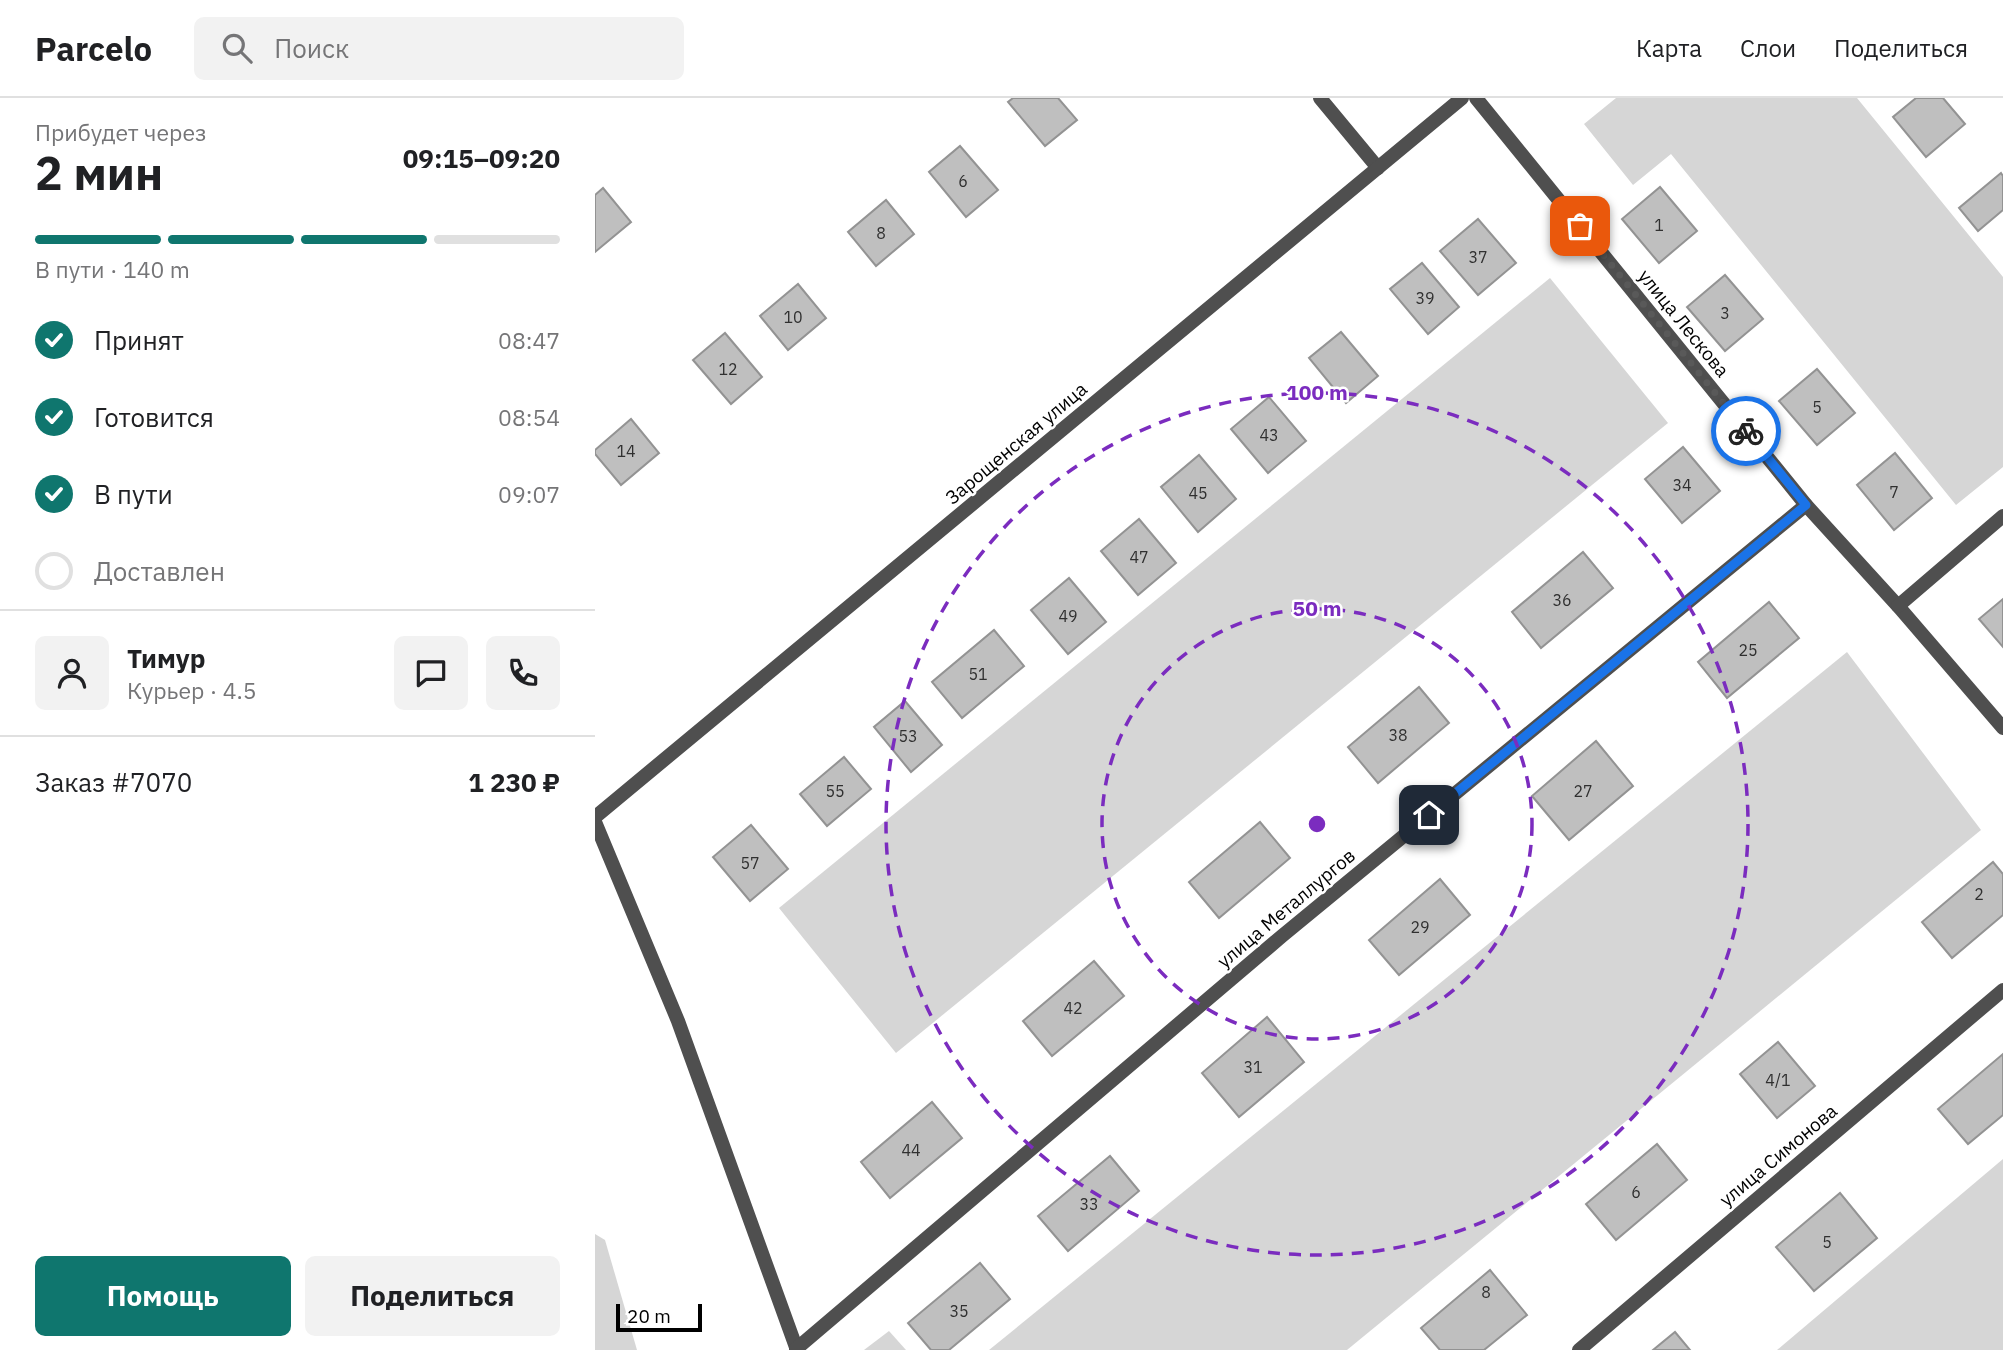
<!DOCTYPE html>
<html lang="ru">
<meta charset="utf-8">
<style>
body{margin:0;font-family:"IBM Plex Sans",sans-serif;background:#f2f2f2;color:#202124;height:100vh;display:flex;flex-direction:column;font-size:26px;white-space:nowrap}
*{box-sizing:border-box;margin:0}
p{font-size:23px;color:#757577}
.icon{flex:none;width:38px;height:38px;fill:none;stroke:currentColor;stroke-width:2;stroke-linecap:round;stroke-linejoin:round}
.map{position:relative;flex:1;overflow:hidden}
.side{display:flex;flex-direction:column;background:#fff;width:595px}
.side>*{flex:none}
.scale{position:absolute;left:21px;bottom:18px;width:86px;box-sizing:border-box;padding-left:7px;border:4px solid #000;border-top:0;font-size:19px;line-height:24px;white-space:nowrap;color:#000;-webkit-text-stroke:5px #fff;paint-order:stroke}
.pin{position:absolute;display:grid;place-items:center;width:60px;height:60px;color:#fff;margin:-30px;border-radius:14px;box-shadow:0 4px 10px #0006}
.courier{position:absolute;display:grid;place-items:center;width:70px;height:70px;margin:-35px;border:5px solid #1a73e8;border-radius:50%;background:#fff;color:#222;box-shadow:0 2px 9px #0007}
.head em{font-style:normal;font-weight:700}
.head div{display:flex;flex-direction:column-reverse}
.head{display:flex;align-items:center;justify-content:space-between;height:119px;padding:0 35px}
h1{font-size:46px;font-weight:700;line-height:52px}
.bar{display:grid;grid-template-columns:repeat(4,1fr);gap:10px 7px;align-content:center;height:84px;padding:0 35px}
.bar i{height:9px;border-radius:5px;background:#e0e0e0}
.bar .current{background:#0f766e}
.bar p{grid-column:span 4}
.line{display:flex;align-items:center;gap:18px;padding:0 35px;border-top:2px solid #e0e0e0}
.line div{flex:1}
.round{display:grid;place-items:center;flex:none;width:74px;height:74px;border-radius:10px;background:#f2f2f2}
ol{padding:0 35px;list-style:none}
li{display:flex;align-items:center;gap:21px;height:77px}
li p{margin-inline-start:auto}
li .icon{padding:7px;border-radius:50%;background:#0f766e;color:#fff;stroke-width:4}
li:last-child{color:#757577}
li i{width:38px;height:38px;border:4px solid #e0e0e0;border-radius:50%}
.cta{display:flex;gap:14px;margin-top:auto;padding:14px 35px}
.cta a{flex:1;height:80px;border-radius:10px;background:#0f766e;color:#fff;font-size:28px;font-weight:700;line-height:80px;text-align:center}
.cta a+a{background:#f2f2f2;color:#202124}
header{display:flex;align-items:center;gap:42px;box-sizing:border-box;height:98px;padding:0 35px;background:#fff;border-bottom:2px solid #e0e0e0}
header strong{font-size:33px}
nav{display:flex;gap:38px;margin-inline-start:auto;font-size:24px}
.search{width:490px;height:63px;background:#f2f2f2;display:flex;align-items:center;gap:18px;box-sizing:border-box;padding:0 24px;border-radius:10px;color:#757577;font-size:26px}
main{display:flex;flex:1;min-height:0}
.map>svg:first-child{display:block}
.green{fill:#d6d6d6}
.building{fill:#bfbfbf;stroke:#939393;stroke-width:2}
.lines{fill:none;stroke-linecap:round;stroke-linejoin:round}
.minor{stroke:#4f4f4f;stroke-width:14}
.tertiary{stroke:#4f4f4f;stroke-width:14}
.done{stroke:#595959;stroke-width:7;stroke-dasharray:0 12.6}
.route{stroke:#1a73e8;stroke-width:9}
.ring{fill:none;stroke:#7b2cbf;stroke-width:3.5;stroke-dasharray:12 9}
.labels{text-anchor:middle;stroke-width:5;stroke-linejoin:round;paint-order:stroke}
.number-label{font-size:16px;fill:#303030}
.street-label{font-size:19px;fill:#000;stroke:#fff}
.centre{fill:#7b2cbf;stroke:#fff;stroke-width:3.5}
.ring-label{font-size:21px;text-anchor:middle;font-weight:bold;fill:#7b2cbf;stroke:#fff;stroke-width:5;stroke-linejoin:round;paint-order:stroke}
</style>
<header>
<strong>Parcelo</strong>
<div class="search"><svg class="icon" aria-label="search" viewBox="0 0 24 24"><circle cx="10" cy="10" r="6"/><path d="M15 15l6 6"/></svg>Поиск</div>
<nav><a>Карта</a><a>Слои</a><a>Поделиться</a></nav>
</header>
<main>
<section class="side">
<div class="head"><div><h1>2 мин</h1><p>Прибудет через</p></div><em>09:15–09:20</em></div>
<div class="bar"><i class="current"></i><i class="current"></i><i class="current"></i><i></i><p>В пути · 140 m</p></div>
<ol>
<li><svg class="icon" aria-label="check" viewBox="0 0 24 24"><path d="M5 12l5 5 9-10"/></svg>Принят<p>08:47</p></li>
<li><svg class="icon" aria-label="check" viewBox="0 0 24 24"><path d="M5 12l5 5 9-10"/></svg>Готовится<p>08:54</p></li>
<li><svg class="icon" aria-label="check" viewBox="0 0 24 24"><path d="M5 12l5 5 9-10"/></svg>В пути<p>09:07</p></li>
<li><i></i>Доставлен</li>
</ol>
<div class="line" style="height:126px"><a class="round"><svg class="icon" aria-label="person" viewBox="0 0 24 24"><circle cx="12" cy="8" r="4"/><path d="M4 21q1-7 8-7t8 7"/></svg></a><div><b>Тимур</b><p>Курьер · 4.5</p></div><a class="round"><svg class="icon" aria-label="chat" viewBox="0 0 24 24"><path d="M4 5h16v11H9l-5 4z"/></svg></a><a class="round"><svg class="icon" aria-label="phone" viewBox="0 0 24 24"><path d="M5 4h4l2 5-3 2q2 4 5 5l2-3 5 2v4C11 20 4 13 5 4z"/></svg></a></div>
<div class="line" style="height:91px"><div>Заказ #7070</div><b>1 230 ₽</b></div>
<div class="cta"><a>Помощь</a><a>Поделиться</a></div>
</section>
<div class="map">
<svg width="1408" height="1252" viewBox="0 0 1408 1252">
<rect width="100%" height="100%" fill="#fff"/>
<g class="green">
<polygon points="1021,0 1262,0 1408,179 1408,369 1361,407 1076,56 1038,87 989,26"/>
<polygon points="955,180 1073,325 301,955 184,810"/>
<polygon points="1252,554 1386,732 752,1252 394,1252"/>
<polygon points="1408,1061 1408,1252 1182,1252"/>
<polygon points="0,1136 10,1142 42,1252 0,1252"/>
<polygon points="294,1233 311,1252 269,1252"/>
</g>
<g class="building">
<polygon points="418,0 463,0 482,22 450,48 413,4"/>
<polygon points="1321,0 1348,0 1370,26 1331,59 1298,19"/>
<polygon points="365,48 403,92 371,119 334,74"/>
<polygon points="1406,75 1408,78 1408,112 1383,133 1364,110"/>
<polygon points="1065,89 1102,133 1064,165 1027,121"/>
<polygon points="8,90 36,124 0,154 0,97"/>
<polygon points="291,102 319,136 281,168 253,134"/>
<polygon points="883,121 921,165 883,197 845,153"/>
<polygon points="827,165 864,209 833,236 795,191"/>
<polygon points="1130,177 1168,221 1130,253 1092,209"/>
<polygon points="203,186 231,220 193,252 165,218"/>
<polygon points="746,234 783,278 751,305 714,260"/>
<polygon points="130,235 167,279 136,306 98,262"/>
<polygon points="1222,271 1260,315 1222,347 1184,303"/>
<polygon points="674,299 711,343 673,375 636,331"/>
<polygon points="36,321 64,355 26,387 0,356 0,352"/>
<polygon points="1088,349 1125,393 1087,425 1050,381"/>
<polygon points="1300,355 1337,400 1299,432 1262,387"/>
<polygon points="604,357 641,401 603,434 566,389"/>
<polygon points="544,421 581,465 543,497 506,453"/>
<polygon points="988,454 1018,490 946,550 917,514"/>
<polygon points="474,480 511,524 473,556 436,512"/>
<polygon points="1408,501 1408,549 1384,521"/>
<polygon points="1174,504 1204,540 1132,600 1103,564"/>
<polygon points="399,532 429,568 367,620 337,584"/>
<polygon points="824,589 854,625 783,685 753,649"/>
<polygon points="310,603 347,647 316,674 279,629"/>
<polygon points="1001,643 1038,688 974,742 937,698"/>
<polygon points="249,659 276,691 232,728 205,696"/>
<polygon points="665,724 695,760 624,820 594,784"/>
<polygon points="156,727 193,771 155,803 118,759"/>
<polygon points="1398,764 1408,776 1408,817 1357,860 1327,824"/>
<polygon points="845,781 875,817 804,877 774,842"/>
<polygon points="499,863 529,898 457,958 428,923"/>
<polygon points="672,919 709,964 644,1019 607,975"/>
<polygon points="1183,944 1220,988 1182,1020 1145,976"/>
<polygon points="1408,956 1408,1017 1373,1046 1343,1011"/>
<polygon points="337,1004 367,1040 295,1100 266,1064"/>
<polygon points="1062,1046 1092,1082 1021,1142 991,1106"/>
<polygon points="515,1058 544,1093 473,1153 443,1118"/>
<polygon points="1245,1095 1282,1140 1219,1193 1181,1149"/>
<polygon points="385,1165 415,1201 354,1252 336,1252 313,1225"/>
<polygon points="895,1172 932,1217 889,1252 845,1252 826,1230"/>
<polygon points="1080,1234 1095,1252 1058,1252"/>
</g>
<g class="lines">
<g class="minor">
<polyline points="725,0 783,70"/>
<polyline points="881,0 1211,407 1303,508 1408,630"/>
<polyline points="1303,508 1408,418"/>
<polyline points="0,724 83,923 202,1252"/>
<polyline points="201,1251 687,838 1211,407"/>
<polyline points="984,1252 1408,892"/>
</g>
<polyline class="tertiary" points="0,719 867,0"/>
</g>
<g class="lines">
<polyline class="done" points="985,128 1151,333"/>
<polyline class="route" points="834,717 1211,407 1151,333"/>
</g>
<g class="ring">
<circle cx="722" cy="726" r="215"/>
<circle cx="722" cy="726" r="431"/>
</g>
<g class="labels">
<g class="number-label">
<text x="368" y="89">6</text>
<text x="1064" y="133">1</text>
<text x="286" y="141">8</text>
<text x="883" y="165">37</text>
<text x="830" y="206">39</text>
<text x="1130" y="221">3</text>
<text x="198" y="225">10</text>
<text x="133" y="277">12</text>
<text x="1222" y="315">5</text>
<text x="674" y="343">43</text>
<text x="31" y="359">14</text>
<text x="1087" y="393">34</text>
<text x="1299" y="400">7</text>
<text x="603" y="401">45</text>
<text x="544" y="465">47</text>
<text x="967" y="508">36</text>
<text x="473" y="524">49</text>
<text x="1153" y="558">25</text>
<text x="383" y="582">51</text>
<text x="803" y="643">38</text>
<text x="313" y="644">53</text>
<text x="240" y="699">55</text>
<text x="988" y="699">27</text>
<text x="155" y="771">57</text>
<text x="1384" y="802">2</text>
<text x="825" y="835">29</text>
<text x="478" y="916">42</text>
<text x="658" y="975">31</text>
<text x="1183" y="988">4/1</text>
<text x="316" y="1058">44</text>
<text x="1041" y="1100">6</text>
<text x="494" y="1112">33</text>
<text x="1232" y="1150">5</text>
<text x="891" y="1200">8</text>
<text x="364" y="1219">35</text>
</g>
<g class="street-label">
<text transform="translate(1089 225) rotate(51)" y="7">улица Лескова</text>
<text transform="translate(421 345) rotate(-40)" y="7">Зарощенская улица</text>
<text transform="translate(691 810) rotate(-40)" y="7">улица Металлургов</text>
<text transform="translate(1183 1057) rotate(-40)" y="7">улица Симонова</text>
</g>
</g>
<circle cx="722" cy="726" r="10" class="centre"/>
<g class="ring-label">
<text x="722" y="302">100 m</text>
<text x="722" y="518">50 m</text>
</g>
</svg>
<div class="scale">20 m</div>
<div class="pin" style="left:985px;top:128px;background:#ea580c"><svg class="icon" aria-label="bag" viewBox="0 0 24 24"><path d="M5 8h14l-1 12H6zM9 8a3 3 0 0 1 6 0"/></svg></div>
<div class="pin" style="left:834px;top:717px;background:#1f2937"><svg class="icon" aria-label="home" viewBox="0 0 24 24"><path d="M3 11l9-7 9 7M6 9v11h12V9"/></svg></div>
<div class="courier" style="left:1151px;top:333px"><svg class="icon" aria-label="bike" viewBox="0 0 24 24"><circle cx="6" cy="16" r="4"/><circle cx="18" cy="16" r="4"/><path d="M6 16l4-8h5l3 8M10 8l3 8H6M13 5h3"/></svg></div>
</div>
</main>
